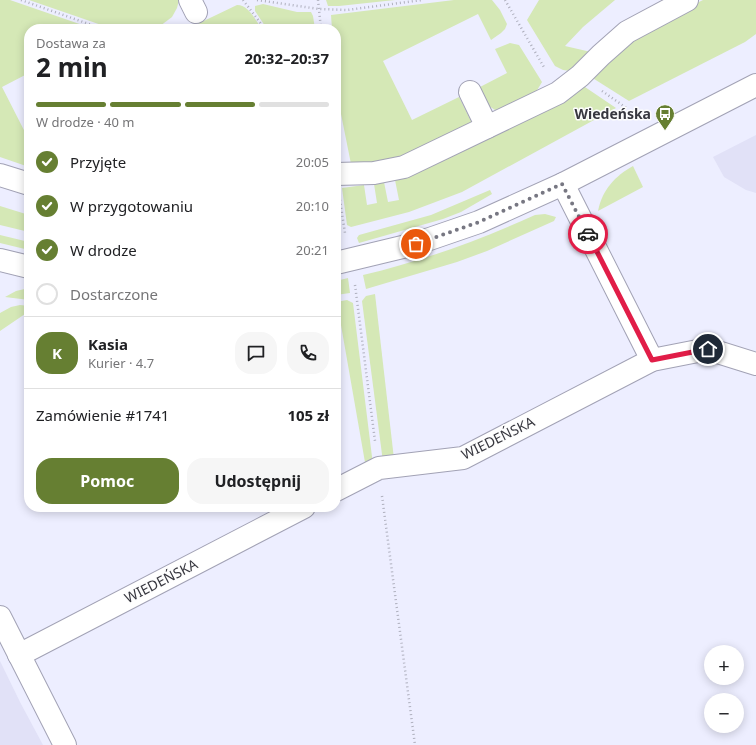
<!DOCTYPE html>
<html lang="pl">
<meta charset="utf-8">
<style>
body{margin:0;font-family:"Noto Sans",sans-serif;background:#f6f6f6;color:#202124;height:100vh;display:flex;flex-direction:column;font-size:15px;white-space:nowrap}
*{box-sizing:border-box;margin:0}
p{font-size:13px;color:#757577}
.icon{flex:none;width:22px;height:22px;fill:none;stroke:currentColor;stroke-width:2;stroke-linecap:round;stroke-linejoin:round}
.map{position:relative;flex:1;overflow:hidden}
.sheet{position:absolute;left:24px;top:24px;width:317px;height:488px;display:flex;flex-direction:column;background:#fff;border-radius:16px;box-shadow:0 2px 10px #0003}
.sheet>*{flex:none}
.buttons{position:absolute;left:704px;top:645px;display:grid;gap:8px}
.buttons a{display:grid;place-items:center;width:40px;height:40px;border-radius:50%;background:#fff;box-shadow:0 2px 10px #0003;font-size:20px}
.pin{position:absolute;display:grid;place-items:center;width:34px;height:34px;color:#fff;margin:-17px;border:2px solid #fff;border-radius:50%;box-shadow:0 1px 4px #0007}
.courier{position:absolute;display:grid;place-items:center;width:40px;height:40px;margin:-20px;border:3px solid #e11d48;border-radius:50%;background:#fff;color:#222;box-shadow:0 1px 5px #0007}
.head em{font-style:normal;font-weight:700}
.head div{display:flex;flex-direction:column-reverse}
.head{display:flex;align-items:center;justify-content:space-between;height:68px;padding:0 12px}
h1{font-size:26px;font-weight:700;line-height:30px}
.bar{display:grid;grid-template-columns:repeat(4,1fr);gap:6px 4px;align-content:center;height:48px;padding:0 12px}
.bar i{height:5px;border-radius:3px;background:#e0e0e0}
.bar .current{background:#667f32}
.bar p{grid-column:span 4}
.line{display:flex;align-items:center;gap:10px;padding:0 12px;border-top:1px solid #e0e0e0}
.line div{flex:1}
.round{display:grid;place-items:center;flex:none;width:42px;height:42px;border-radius:16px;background:#f6f6f6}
ol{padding:0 12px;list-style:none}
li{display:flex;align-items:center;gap:12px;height:44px}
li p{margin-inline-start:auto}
li .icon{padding:4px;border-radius:50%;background:#667f32;color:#fff;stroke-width:4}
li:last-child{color:#757577}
li i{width:22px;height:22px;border:2px solid #e0e0e0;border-radius:50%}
.cta{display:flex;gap:8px;margin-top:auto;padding:8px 12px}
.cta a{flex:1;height:46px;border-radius:16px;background:#667f32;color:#fff;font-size:16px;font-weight:700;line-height:46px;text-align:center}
.cta a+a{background:#f6f6f6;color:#202124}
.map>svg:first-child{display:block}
.built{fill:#e1e1f7}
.green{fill:#d5e8b6}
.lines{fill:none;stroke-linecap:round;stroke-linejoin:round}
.minor-casing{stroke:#a2a2b5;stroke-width:24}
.path{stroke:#afb0be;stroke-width:2.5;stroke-dasharray:1 3;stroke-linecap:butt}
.minor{stroke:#fff;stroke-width:22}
.done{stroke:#777782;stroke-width:4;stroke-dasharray:0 7.2}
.route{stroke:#e11d48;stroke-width:5}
.labels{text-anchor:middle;stroke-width:3;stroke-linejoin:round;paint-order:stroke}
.poi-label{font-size:14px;font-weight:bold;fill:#37373f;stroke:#fdfdfd;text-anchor:end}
.street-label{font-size:14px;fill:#37373f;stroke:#fdfdfd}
</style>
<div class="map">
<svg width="756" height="745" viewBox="0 0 756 745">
<rect width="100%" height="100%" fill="#edeeff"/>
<g class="built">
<polygon points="756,135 756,193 746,190 724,177 713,157"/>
<polygon points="0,661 20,702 43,745 0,745"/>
</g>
<g class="green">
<polygon points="0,0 10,0 94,29 29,29 29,73 2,87 29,140 29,167 0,157"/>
<polygon points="29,0 179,0 177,8 172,17 156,29 113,29"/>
<polygon points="326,0 395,0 339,6 328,6"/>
<polygon points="454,0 492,0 500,10 507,24 505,29 501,33 491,40 478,14 383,61 412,120 459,97 472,123 389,162 351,164 336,89 336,29 332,29 331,15"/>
<polygon points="539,0 615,0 583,27 565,46 591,52 570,71 563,70 555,66 527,20"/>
<polygon points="703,0 756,0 756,34 745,42 629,101 591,77 645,29"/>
<polygon points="263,4 297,12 311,12 313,16 315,29 267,29 255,11 255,6"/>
<path d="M237 5C249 5 255 20 262 29H187Z"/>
<polygon points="510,43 519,45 542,82 536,92 502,109 495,110 489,106 480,87 507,73 495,49"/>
<polygon points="582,85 616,108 462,192 409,212 351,227 347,225 342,188 364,185 367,205 377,203 374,184 384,182 388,202 399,200 395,180"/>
<path d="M633 166 643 187 598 211C602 190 615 176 633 166Z"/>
<polygon points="490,190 492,194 461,212 443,219 359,243 357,238 359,235 431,215"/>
<polygon points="0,206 29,215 29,232 0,225"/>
<path d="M545 214 556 217 554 221 487 251 457 262 366 289 363 275C423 261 479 240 535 215Z"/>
<polygon points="0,235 29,242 29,250 0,243"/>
<polygon points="348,278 350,293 336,295 336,281"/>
<polygon points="29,288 29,300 5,297 16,291"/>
<polygon points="375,294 394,459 383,462 362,301 366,296"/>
<polygon points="347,300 353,303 373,465 366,468 338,308 336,308 336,302"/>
<polygon points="20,305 29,306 29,315 25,314 0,331 0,313 11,307"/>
</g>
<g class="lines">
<g class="minor-casing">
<g id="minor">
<polyline points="190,0 196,12"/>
<polyline points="470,92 487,127"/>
<polyline points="336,174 374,173 404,167 558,93 580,76 601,55 627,32 687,0"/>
<polyline points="0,175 29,184"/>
<polyline points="563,184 652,360"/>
<polyline points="0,260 29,267"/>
<polyline points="336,263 415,244 479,222 563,184 756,85"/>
<polyline points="336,490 379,468 463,458 652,360 708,349 756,364"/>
<polyline points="0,617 65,745"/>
<polyline points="19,655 304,507"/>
</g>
</g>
<g class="path">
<polyline points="21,0 103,29"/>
<polyline points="243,0 265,29"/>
<polyline points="257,0 319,9 347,10 422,0"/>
<polyline points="318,0 321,29"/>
<polyline points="505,0 545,69"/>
<polyline points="602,91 628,109"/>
<polyline points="340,200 345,233"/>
<polyline points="355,285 375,441"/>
<polyline points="382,496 415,745"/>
</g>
<use href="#minor" class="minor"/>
</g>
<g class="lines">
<polyline class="done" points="416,244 479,222 562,184 588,234"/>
<polyline class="route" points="588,234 652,360 708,349"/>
</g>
<defs>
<g id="bus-pin" transform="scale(1)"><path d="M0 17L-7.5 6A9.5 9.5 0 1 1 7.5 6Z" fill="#667f32" stroke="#fdfdfd"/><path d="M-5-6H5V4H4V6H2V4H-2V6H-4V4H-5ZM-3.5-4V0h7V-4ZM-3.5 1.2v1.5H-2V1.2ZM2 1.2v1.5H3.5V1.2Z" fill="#fff"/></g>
</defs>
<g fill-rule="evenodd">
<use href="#bus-pin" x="665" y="114"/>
</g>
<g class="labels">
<g class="poi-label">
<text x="651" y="119">Wiedeńska</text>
</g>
<g class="street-label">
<text transform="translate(498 438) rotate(-26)" y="5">WIEDEŃSKA</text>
<text transform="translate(161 581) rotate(-27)" y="5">WIEDEŃSKA</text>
</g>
</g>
</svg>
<div class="buttons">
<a>+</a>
<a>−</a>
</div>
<div class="pin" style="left:416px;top:244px;background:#ea580c"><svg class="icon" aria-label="bag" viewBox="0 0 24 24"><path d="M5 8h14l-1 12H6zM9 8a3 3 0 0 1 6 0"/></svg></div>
<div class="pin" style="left:708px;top:349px;background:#1f2937"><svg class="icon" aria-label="home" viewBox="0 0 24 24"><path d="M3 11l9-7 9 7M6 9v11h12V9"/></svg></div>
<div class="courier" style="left:588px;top:234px"><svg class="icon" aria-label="car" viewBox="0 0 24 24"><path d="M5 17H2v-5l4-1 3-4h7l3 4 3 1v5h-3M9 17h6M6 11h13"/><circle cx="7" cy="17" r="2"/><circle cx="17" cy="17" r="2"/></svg></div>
<section class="sheet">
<div class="head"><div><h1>2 min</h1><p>Dostawa za</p></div><em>20:32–20:37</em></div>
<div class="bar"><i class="current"></i><i class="current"></i><i class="current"></i><i></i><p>W drodze · 40 m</p></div>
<ol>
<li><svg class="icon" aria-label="check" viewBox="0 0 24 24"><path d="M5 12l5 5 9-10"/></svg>Przyjęte<p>20:05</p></li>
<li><svg class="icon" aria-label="check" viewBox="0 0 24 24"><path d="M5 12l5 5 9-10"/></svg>W przygotowaniu<p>20:10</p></li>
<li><svg class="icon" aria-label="check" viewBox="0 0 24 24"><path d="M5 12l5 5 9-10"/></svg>W drodze<p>20:21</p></li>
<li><i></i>Dostarczone</li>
</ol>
<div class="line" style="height:72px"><b class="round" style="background:#667f32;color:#fff">K</b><div><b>Kasia</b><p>Kurier · 4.7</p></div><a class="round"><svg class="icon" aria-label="chat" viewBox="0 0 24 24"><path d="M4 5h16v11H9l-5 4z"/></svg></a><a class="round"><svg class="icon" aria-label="phone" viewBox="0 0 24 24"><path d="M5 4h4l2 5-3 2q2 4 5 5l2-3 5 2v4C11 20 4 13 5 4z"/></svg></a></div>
<div class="line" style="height:52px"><div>Zamówienie #1741</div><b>105 zł</b></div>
<div class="cta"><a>Pomoc</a><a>Udostępnij</a></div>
</section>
</div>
